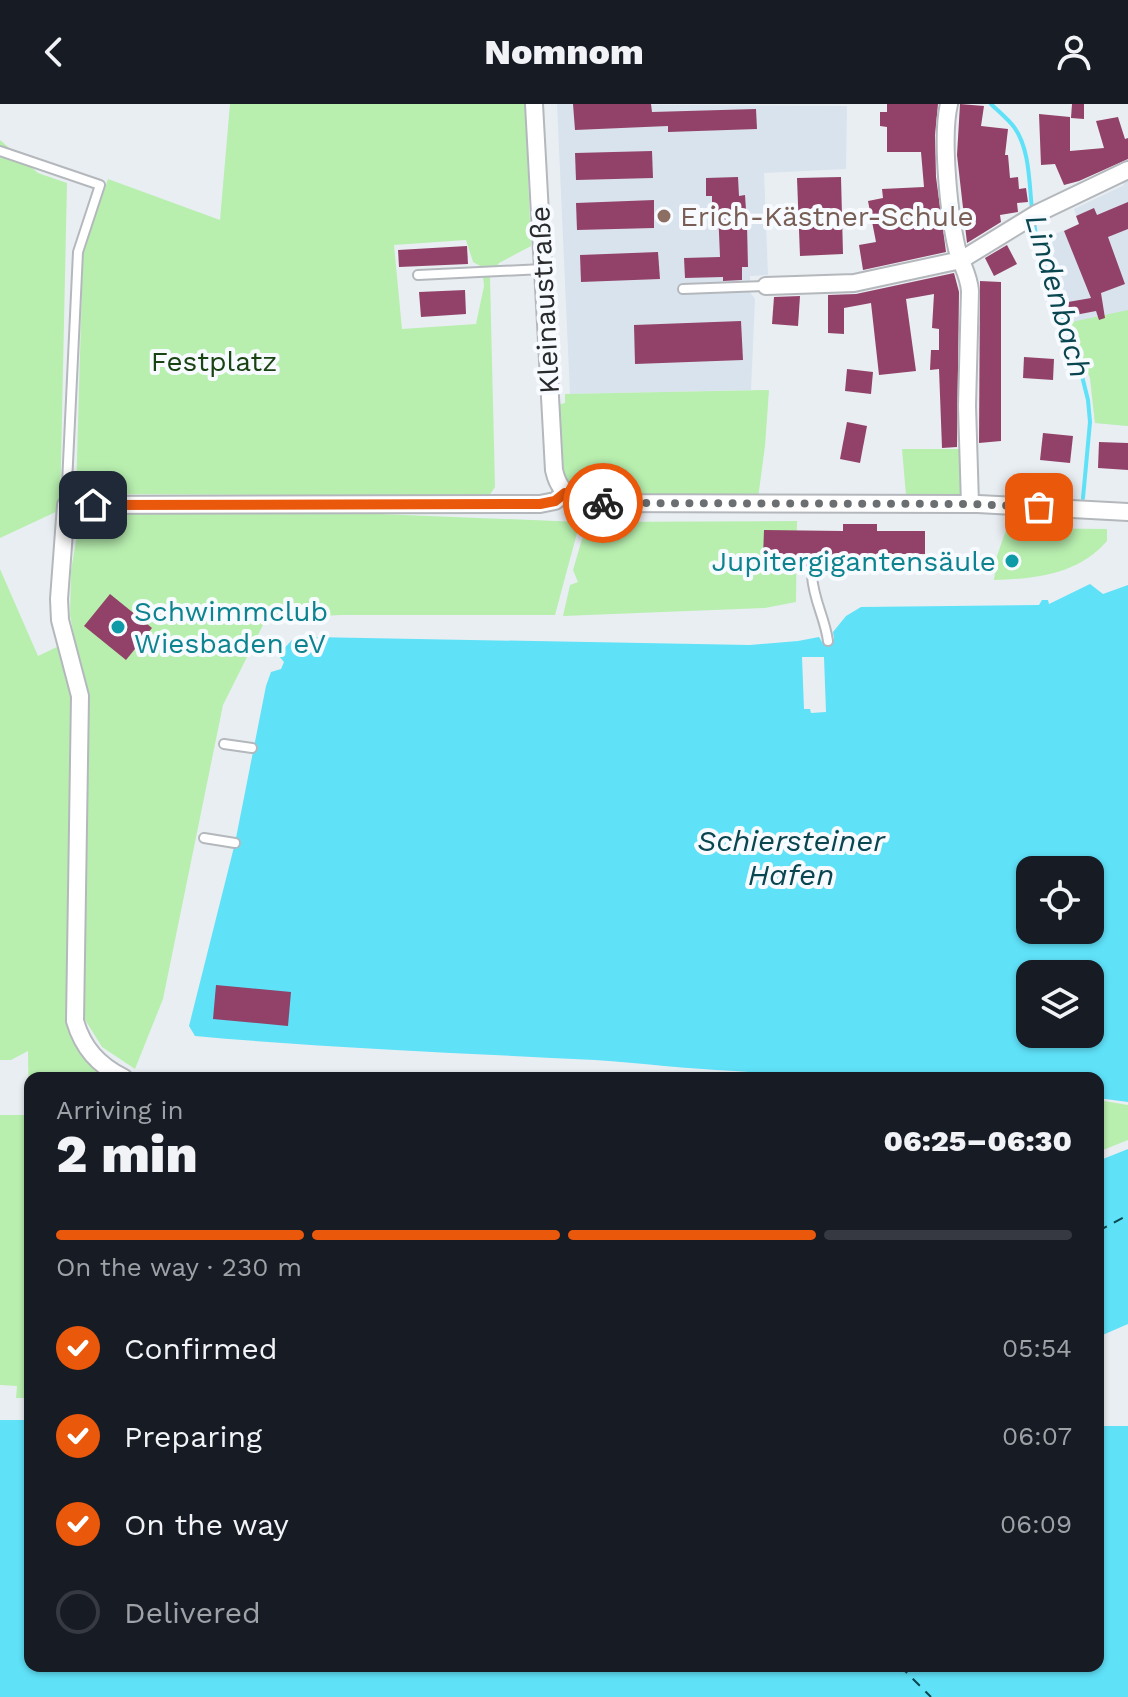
<!DOCTYPE html>
<meta charset="utf-8">
<style>
body{margin:0;font-family:"Work Sans",sans-serif;background:#242831;color:#f1f3f6;height:100vh;display:flex;flex-direction:column;font-size:30px;white-space:nowrap}
*{box-sizing:border-box;margin:0}
p{font-size:26px;color:#9ea1a6}
.icon{flex:none;width:44px;height:44px;fill:none;stroke:currentColor;stroke-width:2;stroke-linecap:round;stroke-linejoin:round}
.map{position:relative;flex:1;overflow:hidden}
.side{position:absolute;left:24px;top:968px;width:1080px;height:600px;display:flex;flex-direction:column;background:#171b24;border-radius:16px;box-shadow:0 2px 6px #0004}
.side>*{flex:none}
.fabs{position:absolute;left:1016px;top:752px;display:grid;gap:16px}
.fabs a{display:grid;place-items:center;width:88px;height:88px;border-radius:16px;background:#171b24;box-shadow:0 2px 6px #0004;font-size:40px}
.pin{position:absolute;display:grid;place-items:center;width:68px;height:68px;color:#fff;margin:-34px;border-radius:16px;box-shadow:0 4px 12px #0006}
.courier{position:absolute;display:grid;place-items:center;width:80px;height:80px;margin:-40px;border:6px solid #ea580c;border-radius:50%;background:#fff;color:#222;box-shadow:0 2px 10px #0007}
.summary em{font-style:normal;font-weight:800}
.summary div{display:flex;flex-direction:column-reverse}
.summary{display:flex;align-items:center;justify-content:space-between;height:136px;padding:0 32px}
h1{font-size:52px;font-weight:800;line-height:60px}
.bar{display:grid;grid-template-columns:repeat(4,1fr);gap:12px 8px;align-content:center;height:96px;padding:0 32px}
.bar i{height:10px;border-radius:6px;background:#363941}
.bar .selected{background:#ea580c}
.bar p{grid-column:span 4}
ol{padding:0 32px;list-style:none}
li{display:flex;align-items:center;gap:24px;height:88px}
li p{margin-inline-start:auto}
li .icon{padding:8px;border-radius:50%;background:#ea580c;color:#fff;stroke-width:4}
li:last-child{color:#9ea1a6}
li i{width:44px;height:44px;border:4px solid #363941;border-radius:50%}
header{display:flex;justify-content:space-between;align-items:center;height:104px;padding:0 32px;background:#171b24;font-size:36px;font-weight:800}
.map>svg:first-child{display:block}
.built{fill:#d9e3ed}
.green{fill:#b8efaf;fill-rule:evenodd}
.water{fill:#5fe1f8;fill-rule:evenodd}
.pier{fill:#e9eef2}
.lines{fill:none;stroke-linecap:round;stroke-linejoin:round}
.stream{stroke:#5fe1f8;stroke-width:4}
.ferry{stroke:#0a4650;stroke-width:2;stroke-dasharray:10 8;stroke-linecap:butt}
.building{fill:#924268}
.lane-casing{stroke:#b4b8bc;stroke-width:12}
.street-casing{stroke:#b4b8bc;stroke-width:20}
.lane{stroke:#fff;stroke-width:8}
.street{stroke:#fff;stroke-width:16}
.done{stroke:#6c6f71;stroke-width:8;stroke-dasharray:0 14.4}
.route{stroke:#ea580c;stroke-width:10}
.education-dot{fill:#8d6e63;stroke:#f7fbff;stroke-width:3}
.culture-dot{fill:#0f9aa8;stroke:#f7fbff;stroke-width:3}
.labels{text-anchor:middle;stroke-width:8;stroke-linejoin:round;paint-order:stroke}
.education-label{font-size:28px;fill:#785e54;stroke:#f7fbff;text-anchor:start}
.street-label{font-size:28px;fill:#282a2b;stroke:#f7fbff}
.park-label{font-size:28px;fill:#1a4313;stroke:#f7fbff}
.culture-label{font-size:28px;fill:#0d838f;stroke:#f7fbff;text-anchor:end}
.water-label{font-size:30px;font-style:italic;fill:#0a4650;stroke:#f7fbff}
</style>
<header><svg class="icon" aria-label="back" viewBox="0 0 24 24"><path d="M15 5l-7 7 7 7"/></svg>Nomnom<svg class="icon" aria-label="person" viewBox="0 0 24 24"><circle cx="12" cy="8" r="4"/><path d="M4 21q1-7 8-7t8 7"/></svg></header>
<div class="map">
<svg width="1128" height="1593" viewBox="0 0 1128 1593">
<rect width="100%" height="100%" fill="#e9eef2"/>
<g class="built">
<polygon points="557,0 847,2 846,65 764,69 768,171 750,172 750,188 755,195 751,286 570,290"/>
<polygon points="1128,75 1128,322 1095,319 1090,274 1067,219 1040,136 1079,120 1074,105 1124,81 1122,77"/>
</g>
<g class="green">
<path d="M230 0H525L531 142 499 159 490 174 495 383 489 392 76 390 83 147 108 75 220 116ZM466 136 473 158 482 163 484 182 476 220 402 225 394 141Z"/>
<polygon points="0,36 38,69 67,79 60,406 0,434"/>
<polygon points="1128,206 1128,322 1095,319 1090,274 1067,219"/>
<polygon points="769,286 765,342 758,394 597,392 586,390 572,382 562,368 556,301 565,299 565,290"/>
<polygon points="902,345 963,345 967,391 906,391"/>
<polygon points="81,407 330,408 580,418 555,511 341,511 266,515 223,601 163,895 135,965 102,943 84,914 87,599 70,511 71,467"/>
<polygon points="797,417 796,498 765,504 563,512 570,481 578,478 573,466 587,418"/>
<path d="M1009 424 1107 425V437C1079 470 1035 475 994 476L997 452 1006 426Z"/>
<polygon points="0,465 38,552 59,542 74,599 70,918 117,974 30,974 30,1294 16,1294 17,1282 0,1281 0,1011 29,1011 28,947 11,956 0,956"/>
<polygon points="155,968 268,974 148,974"/>
<polygon points="1098,996 1128,1001 1128,1036 1098,1048"/>
</g>
<g class="water">
<path d="M1090 480 1103 490 1128 481V998L1098 994V974C977 974 855 975 734 967 687 965 641 959 595 956 461 949 328 944 195 932L189 922 235 739 266 582 271 568 281 565 284 558 278 551 292 536 311 533 750 541 798 537 819 533 822 538 834 535 833 528 846 512 861 503 1039 501 1042 496H1048L1049 500ZM1030 766H1090V826H1030ZM1030 870H1090V930H1030Z"/>
<polygon points="1128,1045 1128,1220 1098,1233 1098,1057"/>
<polygon points="0,1316 30,1316 30,1562 1098,1562 1098,1322 1128,1322 1128,1593 0,1593"/>
</g>
<polygon class="pier" points="802,553 824,553 826,608 811,609 810,605 804,605"/>
<g class="lines">
<g class="stream">
<path d="M991 0C998 7 1008 15 1014 23 1030 45 1029 79 1032 105"/>
<polyline points="1034,118 1037,139 1078,256 1088,296 1090,318 1083,394"/>
</g>
<g class="ferry">
<polyline points="1098,1127 1128,1111"/>
<polyline points="900,1562 931,1593"/>
</g>
</g>
<g class="building">
<polygon points="573,0 651,0 652,8 756,5 757,25 668,28 668,22 575,26"/>
<polygon points="887,0 938,0 935,31 936,73 946,148 863,166 859,141 876,138 868,97 883,94 882,85 924,83 921,48 887,48 887,23 880,22 880,8 887,8"/>
<polygon points="960,0 984,2 981,22 1008,25 1005,51 1008,51 1010,74 1018,73 1019,85 1026,84 1028,98 1017,99 1018,108 1000,111 1001,118 967,139 957,51"/>
<polygon points="1072,0 1084,0 1084,15 1071,14"/>
<polygon points="1039,10 1070,13 1070,47 1104,44 1096,17 1118,13 1125,35 1128,34 1128,55 1079,77 1064,81 1055,60 1041,61"/>
<polygon points="652,47 653,74 576,76 575,49"/>
<polygon points="738,73 739,92 745,91 747,121 748,163 742,163 742,176 723,177 723,173 685,174 684,154 720,153 718,106 712,106 712,92 706,92 706,74"/>
<polygon points="841,73 843,150 800,152 797,74"/>
<polygon points="654,96 654,124 577,126 576,99"/>
<polygon points="1128,98 1128,125 1108,133 1125,180 1101,189 1105,214 1099,216 1096,207 1070,212 1068,198 1091,194 1064,127 1079,120 1076,112 1094,104 1097,111"/>
<polygon points="1007,141 1017,160 994,172 985,154"/>
<polygon points="467,142 468,160 399,163 398,146"/>
<polygon points="658,148 660,175 581,178 580,151"/>
<polygon points="954,169 959,188 957,343 942,344 939,265 930,266 931,246 939,246 939,225 932,224 934,190 906,195 916,267 879,271 871,199 844,204 844,230 828,229 828,191 856,190"/>
<polygon points="980,177 1001,178 1001,337 979,339"/>
<polygon points="465,186 466,210 421,213 419,188"/>
<polygon points="800,192 798,222 772,220 774,193"/>
<polygon points="741,217 743,256 635,260 634,221"/>
<polygon points="1024,253 1054,255 1053,276 1023,274"/>
<polygon points="847,265 873,268 871,290 845,287"/>
<polygon points="847,318 867,322 860,359 840,355"/>
<polygon points="1043,329 1073,332 1070,359 1040,356"/>
<polygon points="1099,338 1128,339 1128,366 1098,364"/>
<polygon points="843,420 877,420 877,427 925,427 925,450 890,450 891,462 802,462 802,454 763,453 764,426 843,427"/>
<polygon points="110,490 152,524 126,556 84,522"/>
<polygon points="216,881 291,888 288,922 213,915"/>
</g>
<g class="lines">
<g class="lane-casing">
<g id="lane">
<polyline points="0,47 100,81 78,148 66,401"/>
<polyline points="418,171 543,165"/>
<polyline points="683,185 766,182"/>
<path d="M812 471C813 495 825 514 828 537"/>
<polyline points="224,640 252,644"/>
<polyline points="204,734 235,739"/>
</g>
</g>
<g class="street-casing">
<g id="street">
<path d="M534 0 554 366C558 385 569 396 589 399L978 400 1128 408"/>
<path d="M949 0C941 33 949 111 957 145 961 160 969 171 970 187L967 302 970 400"/>
<polyline points="766,182 854,179 961,156 1036,110 1128,66"/>
<path d="M124 974C98 961 83 944 75 917L80 592 60 516 59 495 66 401 540 400 555 397 565 389"/>
</g>
</g>
<use href="#lane" class="lane"/>
<use href="#street" class="street"/>
</g>
<g class="lines">
<polyline class="done" points="603,399 970,400 1039,403"/>
<polyline class="route" points="93,401 540,400 555,397 565,389 580,398 603,399"/>
</g>
<circle class="education-dot" cx="664" cy="112" r="8"/>
<g class="culture-dot">
<circle cx="1012" cy="457" r="8"/>
<circle cx="118" cy="523" r="8"/>
</g>
<g class="labels">
<g class="education-label">
<text x="680" y="122">Erich-Kästner-Schule</text>
</g>
<g class="street-label">
<text transform="translate(544 196) rotate(-93)" y="10">Kleinaustraße</text>
</g>
<g class="park-label">
<text x="214" y="267">Festplatz</text>
</g>
<g class="culture-label">
<text x="996" y="467">Jupitergigantensäule</text>
<text x="134" y="517" text-anchor="start">Schwimmclub<tspan x="134" dy="32">Wiesbaden eV</tspan></text>
</g>
<g class="water-label">
<text transform="translate(1058 192) rotate(74)" y="10">Lindenbach</text>
<text x="791" y="747">Schiersteiner<tspan x="791" dy="34">Hafen</tspan></text>
</g>
</g>
</svg>
<div class="fabs">
<a><svg class="icon" aria-label="locate" viewBox="0 0 24 24"><circle cx="12" cy="12" r="6"/><path d="M12 2v4M12 18v4M2 12h4M18 12h4"/></svg></a>
<a><svg class="icon" aria-label="layers" viewBox="0 0 24 24"><path d="M12 4l9 5-9 5-9-5zM3 14l9 5 9-5"/></svg></a>
</div>
<div class="pin" style="left:1039px;top:403px;background:#ea580c"><svg class="icon" aria-label="bag" viewBox="0 0 24 24"><path d="M5 8h14l-1 12H6zM9 8a3 3 0 0 1 6 0"/></svg></div>
<div class="pin" style="left:93px;top:401px;background:#1f2937"><svg class="icon" aria-label="home" viewBox="0 0 24 24"><path d="M3 11l9-7 9 7M6 9v11h12V9"/></svg></div>
<div class="courier" style="left:603px;top:399px"><svg class="icon" aria-label="bike" viewBox="0 0 24 24"><circle cx="6" cy="16" r="4"/><circle cx="18" cy="16" r="4"/><path d="M6 16l4-8h5l3 8M10 8l3 8H6M13 5h3"/></svg></div>
<section class="side">
<div class="summary"><div><h1>2 min</h1><p>Arriving in</p></div><em>06:25–06:30</em></div>
<div class="bar"><i class="selected"></i><i class="selected"></i><i class="selected"></i><i></i><p>On the way · 230 m</p></div>
<ol>
<li><svg class="icon" aria-label="check" viewBox="0 0 24 24"><path d="M5 12l5 5 9-10"/></svg>Confirmed<p>05:54</p></li>
<li><svg class="icon" aria-label="check" viewBox="0 0 24 24"><path d="M5 12l5 5 9-10"/></svg>Preparing<p>06:07</p></li>
<li><svg class="icon" aria-label="check" viewBox="0 0 24 24"><path d="M5 12l5 5 9-10"/></svg>On the way<p>06:09</p></li>
<li><i></i>Delivered</li>
</ol>
</section>
</div>
